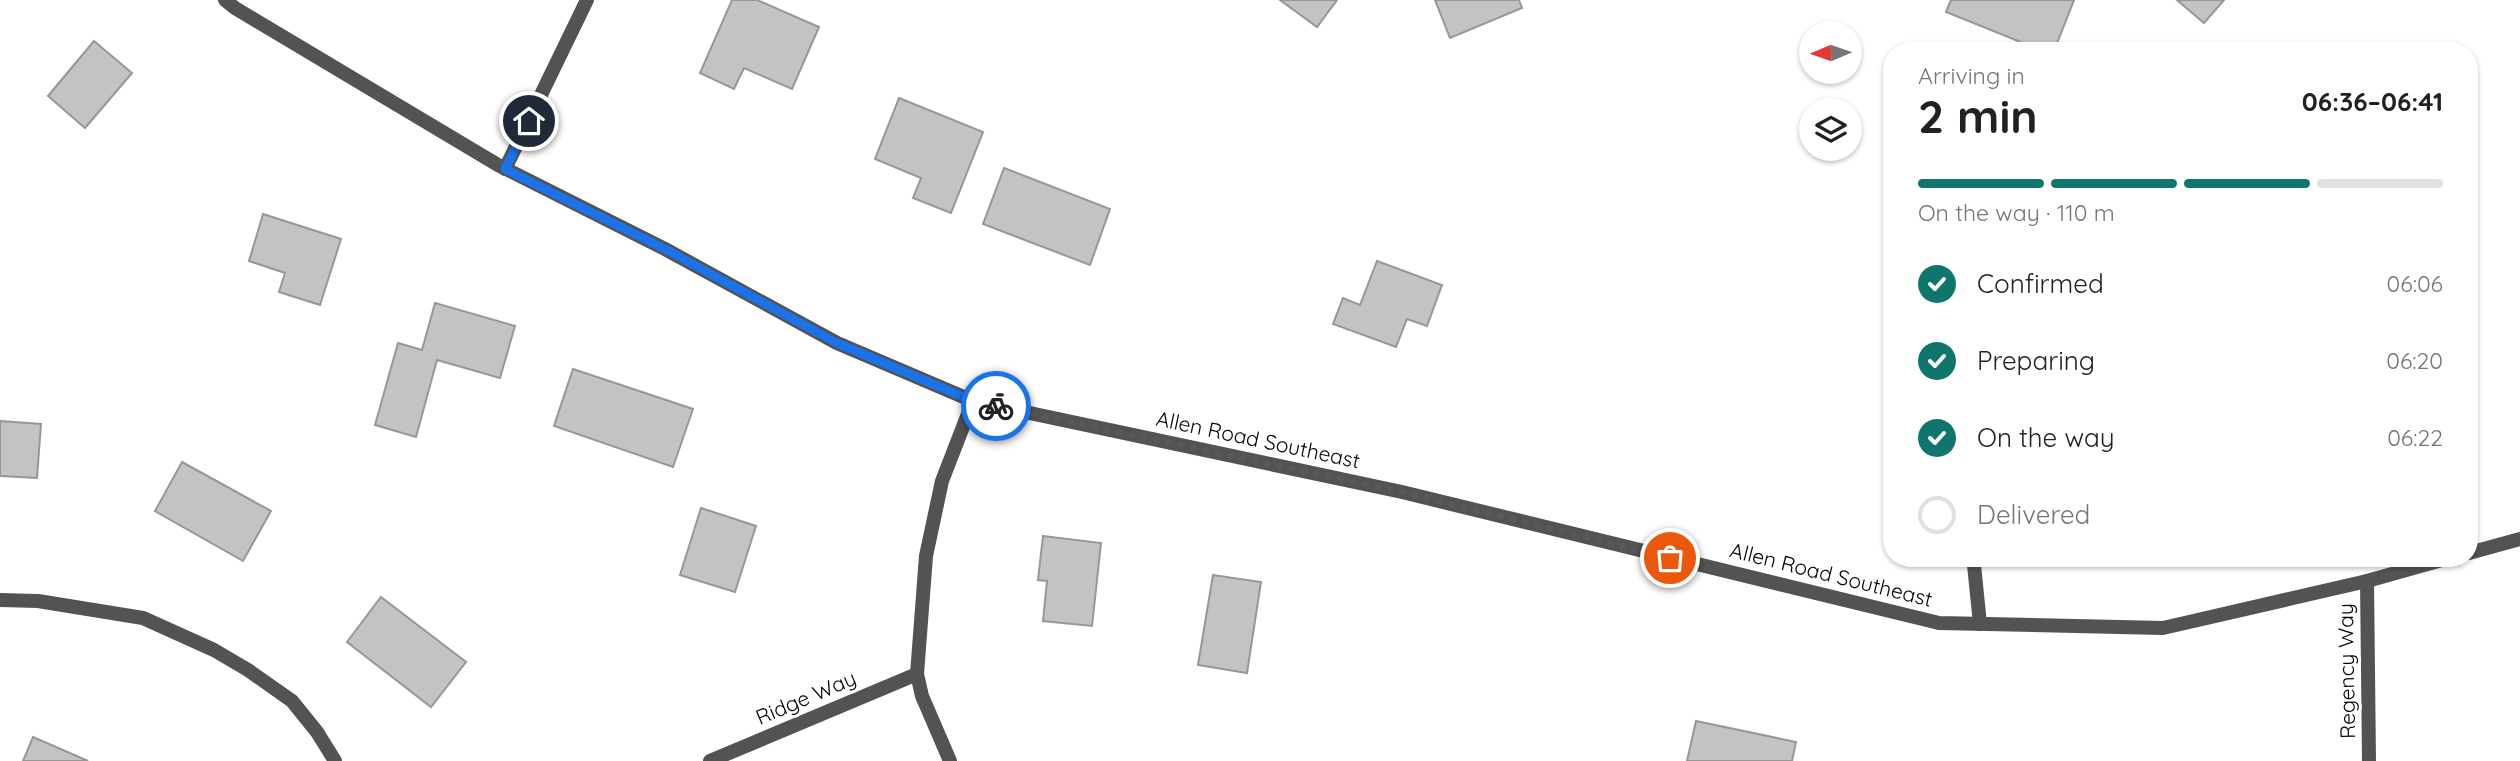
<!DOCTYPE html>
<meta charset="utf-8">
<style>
body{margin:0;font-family:Quicksand,sans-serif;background:#f6f6f6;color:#202124;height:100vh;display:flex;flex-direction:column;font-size:26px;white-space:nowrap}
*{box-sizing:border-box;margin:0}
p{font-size:23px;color:#757577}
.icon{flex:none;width:38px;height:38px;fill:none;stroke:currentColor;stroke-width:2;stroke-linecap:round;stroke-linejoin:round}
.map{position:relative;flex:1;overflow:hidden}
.sheet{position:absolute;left:1883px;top:42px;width:595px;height:525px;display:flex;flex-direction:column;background:#fff;border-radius:28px;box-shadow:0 2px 5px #0004}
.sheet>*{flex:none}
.needle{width:46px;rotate:268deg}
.tools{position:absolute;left:1799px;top:21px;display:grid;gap:14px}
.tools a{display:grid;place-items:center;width:63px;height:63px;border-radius:50%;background:#fff;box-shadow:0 2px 5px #0004;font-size:35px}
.pin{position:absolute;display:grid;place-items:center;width:60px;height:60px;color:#fff;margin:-30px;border:4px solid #fff;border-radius:50%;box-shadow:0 2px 7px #0007}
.courier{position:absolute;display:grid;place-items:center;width:70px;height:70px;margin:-35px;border:5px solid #1a73e8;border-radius:50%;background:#fff;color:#222;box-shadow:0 2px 9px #0007}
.summary em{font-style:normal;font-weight:700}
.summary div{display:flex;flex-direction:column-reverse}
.summary{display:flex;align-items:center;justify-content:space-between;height:119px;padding:0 35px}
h1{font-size:46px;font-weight:700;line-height:52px}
.bar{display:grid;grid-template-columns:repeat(4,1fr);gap:10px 7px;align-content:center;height:84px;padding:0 35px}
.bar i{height:9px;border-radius:5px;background:#e0e0e0}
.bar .on{background:#0f766e}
.bar p{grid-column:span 4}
ol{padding:0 35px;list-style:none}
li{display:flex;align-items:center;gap:21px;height:77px}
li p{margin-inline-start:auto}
li .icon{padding:7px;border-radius:50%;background:#0f766e;color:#fff;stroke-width:4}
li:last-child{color:#757577}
li i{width:38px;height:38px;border:4px solid #e0e0e0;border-radius:50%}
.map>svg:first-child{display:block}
.building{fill:#c3c3c3;stroke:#979797;stroke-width:2}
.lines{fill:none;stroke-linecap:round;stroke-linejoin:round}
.lane{stroke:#535353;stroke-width:14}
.street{stroke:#535353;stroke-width:14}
.done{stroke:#595959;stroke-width:7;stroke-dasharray:0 12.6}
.route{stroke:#1a73e8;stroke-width:9}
.labels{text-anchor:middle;stroke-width:6;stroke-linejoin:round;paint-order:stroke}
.street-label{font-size:21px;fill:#000;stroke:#fff}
</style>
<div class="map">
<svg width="2520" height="761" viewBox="0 0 2520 761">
<rect width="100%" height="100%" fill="#fff"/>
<g class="building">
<polygon points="732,0 757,0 819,27 792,89 744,68 734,89 700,73"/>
<polygon points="1280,0 1337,0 1317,27"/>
<polygon points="1435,0 1519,0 1522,8 1450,38"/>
<polygon points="1951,0 2074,0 2054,51 2043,51 1946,12"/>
<polygon points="2177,0 2224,0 2204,23"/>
<polygon points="94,41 132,73 85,128 48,96"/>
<polygon points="899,98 983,132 951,213 913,198 921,178 875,159"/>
<polygon points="1004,168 1110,209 1090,265 983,224"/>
<polygon points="263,214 341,239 320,305 279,292 285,273 249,261"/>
<polygon points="1377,261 1442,285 1427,326 1407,319 1396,347 1333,324 1343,298 1360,305"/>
<polygon points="435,303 515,326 500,378 437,360 416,437 375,425 398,343 422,350"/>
<polygon points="573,369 693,409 673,467 554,426"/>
<polygon points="0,421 41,424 37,478 0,476"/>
<polygon points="182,462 271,511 243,561 155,511"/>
<polygon points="701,508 756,526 735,592 680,575"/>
<polygon points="1043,536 1101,543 1092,626 1043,621 1047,581 1038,580"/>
<polygon points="1213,575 1261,582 1247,673 1198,665"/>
<polygon points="381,597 466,662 431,707 347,642"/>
<polygon points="1696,721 1796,742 1792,761 1687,761"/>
<polygon points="33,737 88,761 23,761"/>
</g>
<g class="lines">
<polyline class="lane" points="1969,558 1974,565 1980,624"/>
<g class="street">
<polyline points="225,0 235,8 498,165 665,249 837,343 973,401 1402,492 1939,623 2163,628 2367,581 2449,558"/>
<polyline points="505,169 587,0"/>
<polyline points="2469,553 2520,539"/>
<polyline points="2367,581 2369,761"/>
<polyline points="0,600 38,601 143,618 214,650 248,670 292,701 317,732 335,761"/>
<polyline points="710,761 917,674"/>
<polyline points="950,761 922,696 917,674 926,556 942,481 973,401"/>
</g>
</g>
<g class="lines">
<polyline class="done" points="996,406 1402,492 1670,558"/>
<polyline class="route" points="529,121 505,169 665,249 837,343 973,401 996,406"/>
</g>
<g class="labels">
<g class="street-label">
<text transform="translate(1258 440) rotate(12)" y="7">Allen Road Southeast</text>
<text transform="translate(1831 575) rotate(14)" y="7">Allen Road Southeast</text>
<text transform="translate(2347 671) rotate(-91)" y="7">Regency Way</text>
<text transform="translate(806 698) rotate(-23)" y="7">Ridge Way</text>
</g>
</g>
</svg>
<div class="tools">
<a><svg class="needle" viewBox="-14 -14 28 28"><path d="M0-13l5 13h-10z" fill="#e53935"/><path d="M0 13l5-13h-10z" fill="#757577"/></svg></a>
<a><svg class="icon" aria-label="layers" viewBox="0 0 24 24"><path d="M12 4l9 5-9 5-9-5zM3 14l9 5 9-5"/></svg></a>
</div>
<div class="pin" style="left:1670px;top:558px;background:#ea580c"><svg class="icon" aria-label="bag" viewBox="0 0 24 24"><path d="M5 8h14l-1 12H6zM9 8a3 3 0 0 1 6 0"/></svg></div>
<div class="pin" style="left:529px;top:121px;background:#1f2937"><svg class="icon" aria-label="home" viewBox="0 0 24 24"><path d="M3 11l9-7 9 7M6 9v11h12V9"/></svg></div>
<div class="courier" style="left:996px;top:406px"><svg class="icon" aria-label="bike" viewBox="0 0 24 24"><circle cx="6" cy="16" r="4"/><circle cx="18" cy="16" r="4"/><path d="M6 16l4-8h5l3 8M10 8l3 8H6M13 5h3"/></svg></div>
<section class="sheet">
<div class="summary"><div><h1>2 min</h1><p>Arriving in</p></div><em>06:36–06:41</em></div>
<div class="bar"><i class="on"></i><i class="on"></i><i class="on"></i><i></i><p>On the way · 110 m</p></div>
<ol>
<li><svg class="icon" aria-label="check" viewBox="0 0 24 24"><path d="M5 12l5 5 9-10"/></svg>Confirmed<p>06:06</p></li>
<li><svg class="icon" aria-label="check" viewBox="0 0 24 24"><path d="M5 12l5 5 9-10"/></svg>Preparing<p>06:20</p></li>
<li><svg class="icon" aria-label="check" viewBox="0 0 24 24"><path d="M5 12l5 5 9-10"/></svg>On the way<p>06:22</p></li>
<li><i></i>Delivered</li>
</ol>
</section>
</div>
